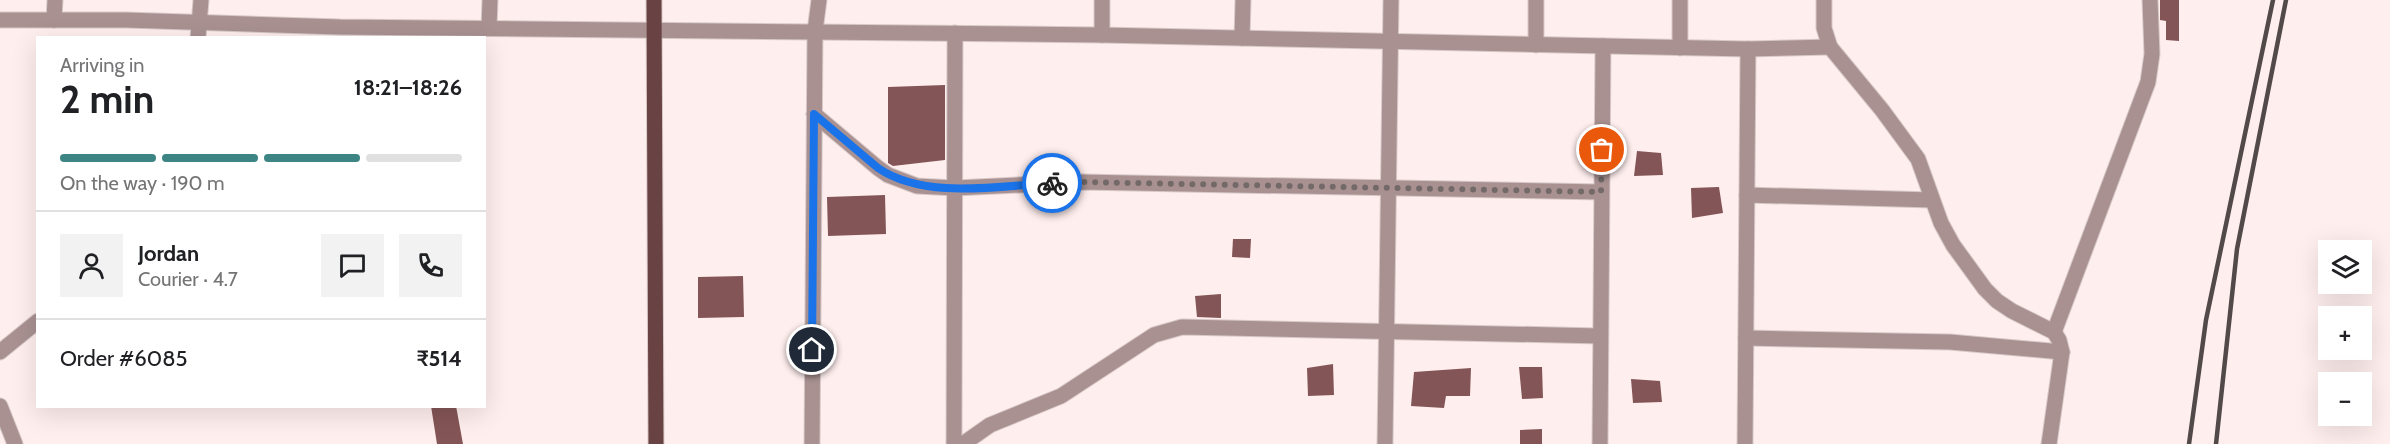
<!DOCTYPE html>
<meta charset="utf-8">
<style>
body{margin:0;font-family:Cabin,sans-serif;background:#f2f2f2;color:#202124;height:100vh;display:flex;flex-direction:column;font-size:22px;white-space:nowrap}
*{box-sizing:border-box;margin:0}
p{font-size:20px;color:#757577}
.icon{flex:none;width:33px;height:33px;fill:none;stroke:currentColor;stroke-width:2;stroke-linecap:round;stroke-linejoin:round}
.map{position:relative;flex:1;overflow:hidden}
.sheet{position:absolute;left:36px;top:36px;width:450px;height:372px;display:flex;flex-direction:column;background:#fff;border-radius:0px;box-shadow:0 6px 24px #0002}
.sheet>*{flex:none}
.tools{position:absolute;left:2318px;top:240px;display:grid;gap:12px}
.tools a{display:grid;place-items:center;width:54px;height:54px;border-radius:0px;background:#fff;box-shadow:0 6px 24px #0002;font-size:30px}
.pin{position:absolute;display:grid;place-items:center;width:51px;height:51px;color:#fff;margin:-26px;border:3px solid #fff;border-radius:50%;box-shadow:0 2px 6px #0007}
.courier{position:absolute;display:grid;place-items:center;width:60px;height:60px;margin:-30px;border:4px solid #1a73e8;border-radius:50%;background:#fff;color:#222;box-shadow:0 2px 8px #0007}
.summary em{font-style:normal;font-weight:700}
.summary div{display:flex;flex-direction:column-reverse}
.summary{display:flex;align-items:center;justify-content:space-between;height:102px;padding:0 24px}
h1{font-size:39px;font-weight:700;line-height:45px}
.bar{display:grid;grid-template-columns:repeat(4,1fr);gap:9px 6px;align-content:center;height:72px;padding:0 24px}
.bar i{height:8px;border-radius:4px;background:#e0e0e0}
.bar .on{background:#3d8585}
.bar p{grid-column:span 4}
.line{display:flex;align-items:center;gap:15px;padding:0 24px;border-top:2px solid #e0e0e0}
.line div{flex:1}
.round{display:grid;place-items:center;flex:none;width:63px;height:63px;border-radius:0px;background:#f2f2f2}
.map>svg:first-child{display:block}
.building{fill:#845556}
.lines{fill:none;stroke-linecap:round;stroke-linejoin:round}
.minor-casing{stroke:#d8c9c9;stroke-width:17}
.major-casing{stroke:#d8c9c9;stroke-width:17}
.minor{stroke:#a99191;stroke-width:15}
.major{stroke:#694243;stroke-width:15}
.rail{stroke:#524949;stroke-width:4.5}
.done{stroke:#736969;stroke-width:6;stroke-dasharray:0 10.8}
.route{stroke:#1a73e8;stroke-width:8}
</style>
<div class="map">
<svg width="2390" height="444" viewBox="0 0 2390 444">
<rect width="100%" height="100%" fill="#fee"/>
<g class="building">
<polygon points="2160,0 2179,0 2179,41 2166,40 2166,21 2160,20"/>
<polygon points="945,85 945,160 893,166 888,163 888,87"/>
<polygon points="1637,151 1661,153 1663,175 1634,176"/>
<polygon points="1719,187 1723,213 1692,218 1691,188"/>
<polygon points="885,195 886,234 828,236 827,197"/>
<polygon points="1233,239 1251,239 1250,258 1232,257"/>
<polygon points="743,276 744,317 698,318 698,277"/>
<polygon points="1221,294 1221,318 1197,317 1195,296"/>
<polygon points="1333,364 1334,395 1308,396 1307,368"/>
<polygon points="1519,367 1542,367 1543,398 1522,399"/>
<polygon points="1471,368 1470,396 1446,396 1444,408 1411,406 1414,372"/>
<polygon points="1631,379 1660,381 1662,402 1633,403"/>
<polygon points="431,406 456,406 463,444 437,444"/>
<polygon points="1542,429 1542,444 1520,444 1520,430"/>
</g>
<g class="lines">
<g class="minor-casing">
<g id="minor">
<polyline points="1680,0 1680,48"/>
<polyline points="1824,0 1824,28 1830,47 1882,110 1918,159 1941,223 1953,245 1985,289 1997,301 2012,311 2054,332 2059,340 2062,352 2049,444"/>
<polyline points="0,20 126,20 340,27 1102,35 1748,49 1830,47"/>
<polyline points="54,20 55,0"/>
<polyline points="489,28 490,0"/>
<polyline points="1102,35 1102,0"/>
<polyline points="198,38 201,0"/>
<polyline points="1242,38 1243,0"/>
<polyline points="1536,45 1536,0"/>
<polyline points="814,114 878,168 888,175 917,186 955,188 1082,182 1601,192"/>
<polyline points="1747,195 1932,200"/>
<polyline points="2054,332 2148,82 2152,54 2150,0"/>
<polyline points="1746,338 1950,342 2062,352"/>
<polyline points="0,352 38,321"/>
<polyline points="0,406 15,444"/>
<polyline points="812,444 815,31 819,0"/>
<polyline points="954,444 955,33"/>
<polyline points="963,444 990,425 1061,396 1154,335 1182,327 1600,336"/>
<polyline points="1385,444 1391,0"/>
<polyline points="1600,444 1603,46"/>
<polyline points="1745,444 1748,49"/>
</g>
</g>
<g class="major-casing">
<polyline id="major" points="654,0 656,444"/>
</g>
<use href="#minor" class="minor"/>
<use href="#major" class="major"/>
<g class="rail">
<polyline points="2189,444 2206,320 2273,0"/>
<polyline points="2216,444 2237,249 2286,0"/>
</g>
</g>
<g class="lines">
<polyline class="done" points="1052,183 1082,182 1601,192 1602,150"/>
<path class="route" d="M812 350 814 114 878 168C925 200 998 186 1052 183"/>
</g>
</svg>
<div class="tools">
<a><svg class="icon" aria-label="layers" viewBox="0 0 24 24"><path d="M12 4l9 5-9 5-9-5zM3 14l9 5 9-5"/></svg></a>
<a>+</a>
<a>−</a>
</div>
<div class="pin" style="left:1602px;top:150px;background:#ea580c"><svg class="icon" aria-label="bag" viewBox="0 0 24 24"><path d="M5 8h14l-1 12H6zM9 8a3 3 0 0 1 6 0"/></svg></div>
<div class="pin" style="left:812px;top:350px;background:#1f2937"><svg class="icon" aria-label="home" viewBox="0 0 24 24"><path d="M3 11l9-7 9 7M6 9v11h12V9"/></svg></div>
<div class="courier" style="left:1052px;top:183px"><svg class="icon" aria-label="bike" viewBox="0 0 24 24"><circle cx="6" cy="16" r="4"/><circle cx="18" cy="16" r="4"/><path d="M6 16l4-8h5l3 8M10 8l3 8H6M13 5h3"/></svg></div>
<section class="sheet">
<div class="summary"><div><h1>2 min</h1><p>Arriving in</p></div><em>18:21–18:26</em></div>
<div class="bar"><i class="on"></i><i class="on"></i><i class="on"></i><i></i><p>On the way · 190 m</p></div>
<div class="line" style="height:108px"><a class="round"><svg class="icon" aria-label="person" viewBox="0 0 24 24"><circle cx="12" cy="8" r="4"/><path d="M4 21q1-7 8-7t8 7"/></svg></a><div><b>Jordan</b><p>Courier · 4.7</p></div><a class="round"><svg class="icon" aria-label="chat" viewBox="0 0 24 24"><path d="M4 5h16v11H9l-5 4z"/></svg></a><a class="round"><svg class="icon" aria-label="phone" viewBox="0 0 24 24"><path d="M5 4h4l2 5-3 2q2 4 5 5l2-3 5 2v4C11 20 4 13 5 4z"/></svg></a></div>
<div class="line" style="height:78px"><div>Order #6085</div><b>₹514</b></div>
</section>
</div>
